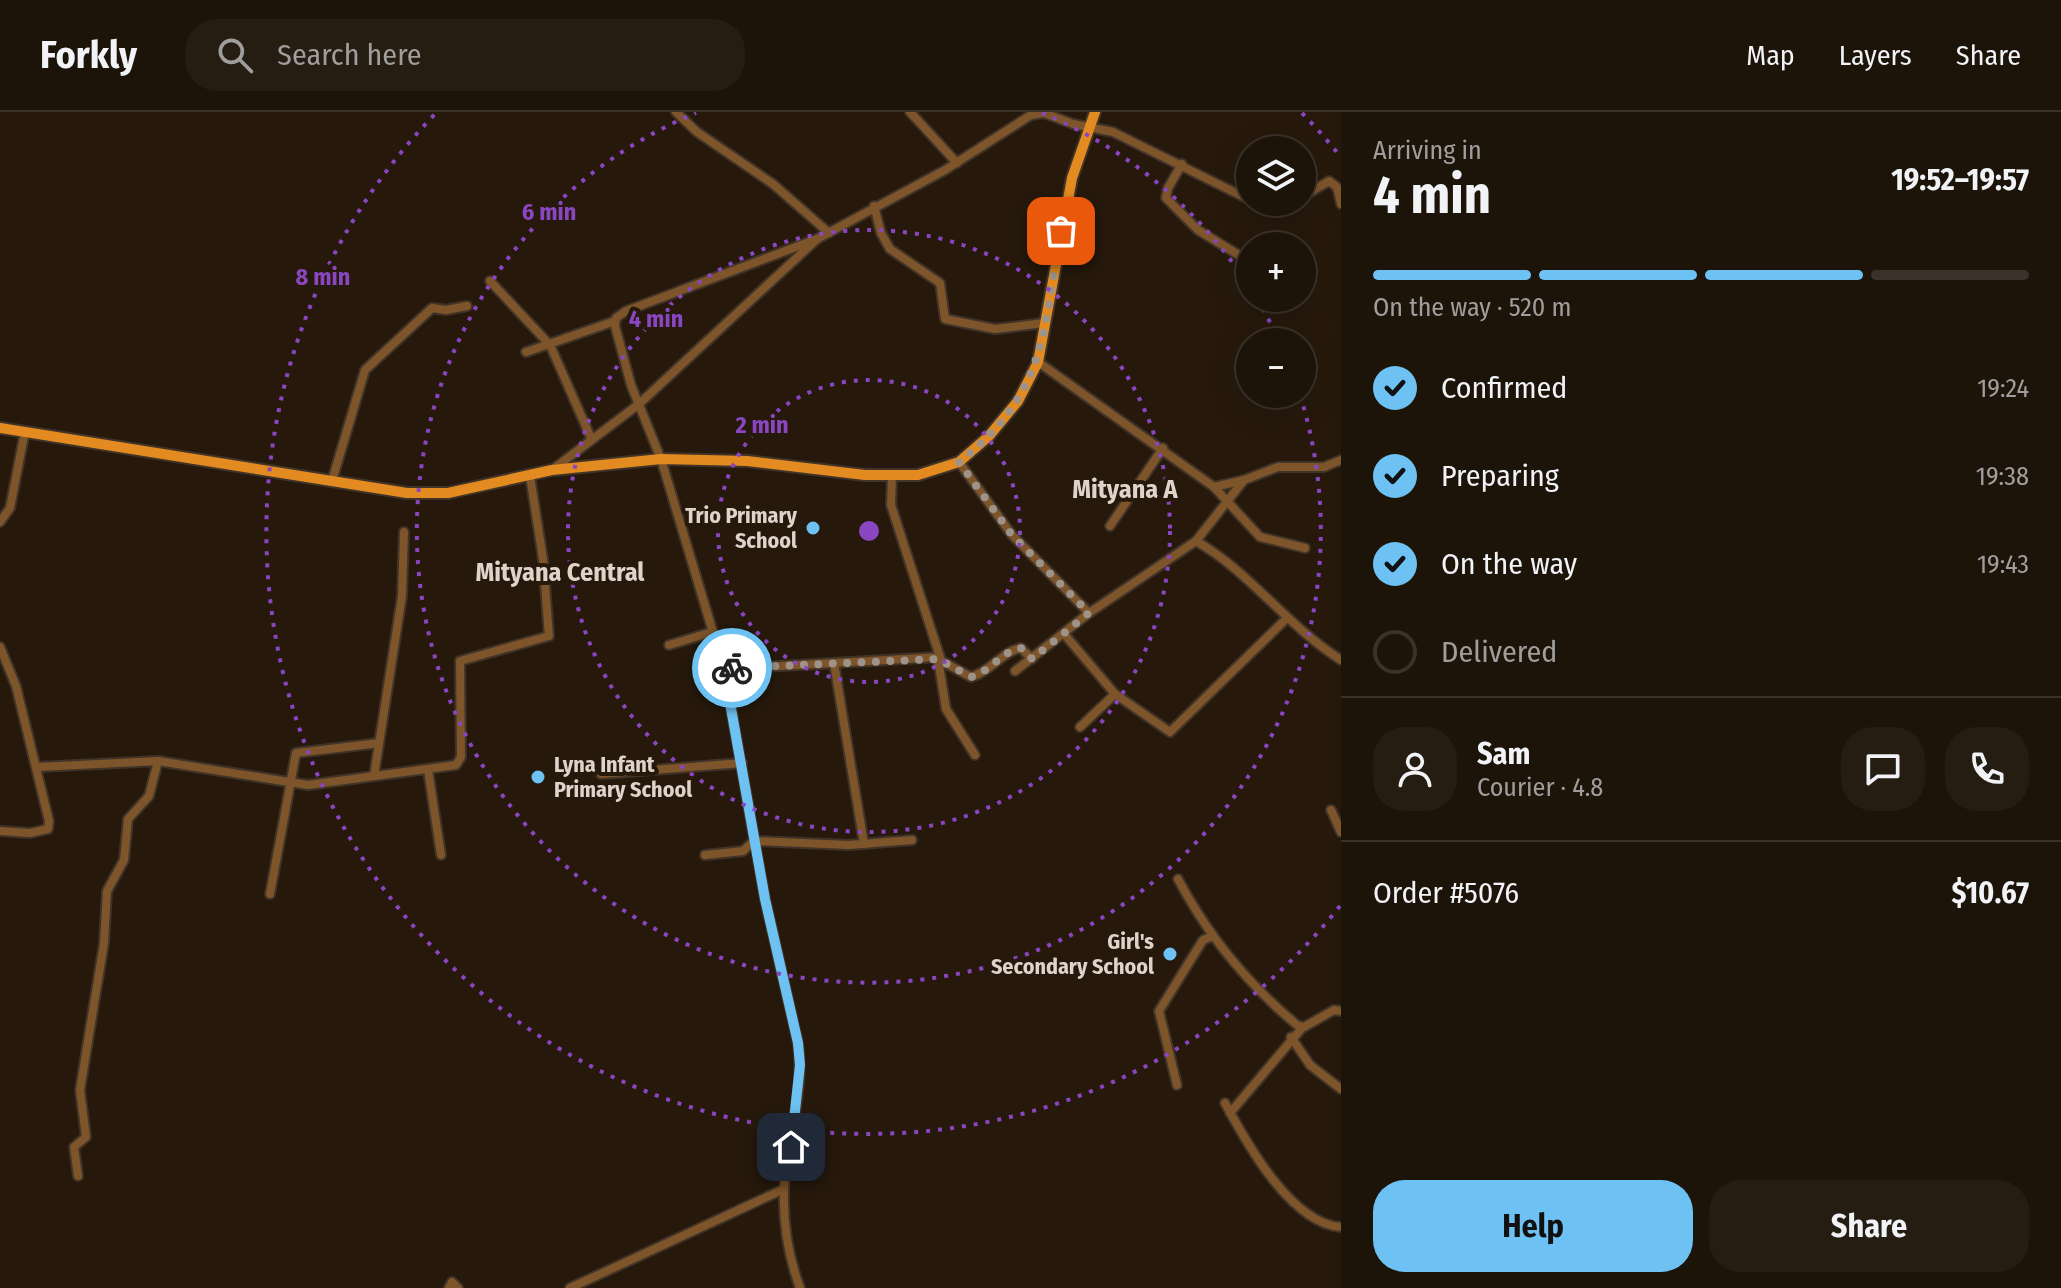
<!DOCTYPE html>
<meta charset="utf-8">
<style>
body{margin:0;font-family:"Fira Sans Condensed",sans-serif;background:#251c12;color:#f1f3f6;height:100vh;display:flex;flex-direction:column;font-size:30px;white-space:nowrap}
*{box-sizing:border-box;margin:0}
p{font-size:26px;color:#a09e9c}
.icon{flex:none;width:44px;height:44px;fill:none;stroke:currentColor;stroke-width:2;stroke-linecap:round;stroke-linejoin:round}
.map{position:relative;flex:1;overflow:hidden}
.side{display:flex;flex-direction:column;background:#1c1309;width:720px}
.side>*{flex:none}
.tools{position:absolute;left:1236px;top:24px;display:grid;gap:16px}
.tools a{display:grid;place-items:center;width:80px;height:80px;border-radius:50%;background:#1c1309;box-shadow:0 8px 32px #0002,0 0 0 2px #3a322a;font-size:40px}
.pin{position:absolute;display:grid;place-items:center;width:68px;height:68px;color:#fff;margin:-34px;border-radius:16px;box-shadow:0 4px 12px #0006}
.courier{position:absolute;display:grid;place-items:center;width:80px;height:80px;margin:-40px;border:6px solid #6dc2f3;border-radius:50%;background:#fff;color:#222;box-shadow:0 2px 10px #0007}
.headline em{font-style:normal;font-weight:700}
.headline div{display:flex;flex-direction:column-reverse}
.headline{display:flex;align-items:center;justify-content:space-between;height:136px;padding:0 32px}
h1{font-size:52px;font-weight:700;line-height:60px}
.bar{display:grid;grid-template-columns:repeat(4,1fr);gap:12px 8px;align-content:center;height:96px;padding:0 32px}
.bar i{height:10px;border-radius:6px;background:#3a322a}
.bar .current{background:#6dc2f3}
.bar p{grid-column:span 4}
.line{display:flex;align-items:center;gap:20px;padding:0 32px;border-top:2px solid #3a322a}
.line div{flex:1}
.round{display:grid;place-items:center;flex:none;width:84px;height:84px;border-radius:32px;background:#251c12}
ol{padding:0 32px;list-style:none}
li{display:flex;align-items:center;gap:24px;height:88px}
li p{margin-inline-start:auto}
li .icon{padding:8px;border-radius:50%;background:#6dc2f3;color:#111;stroke-width:4}
li:last-child{color:#a09e9c}
li i{width:44px;height:44px;border:4px solid #3a322a;border-radius:50%}
.button{display:flex;gap:16px;margin-top:auto;padding:16px 32px}
.button a{flex:1;height:92px;border-radius:32px;background:#6dc2f3;color:#111;font-size:32px;font-weight:700;line-height:92px;text-align:center}
.button a+a{background:#251c12;color:#f1f3f6}
header{display:flex;align-items:center;gap:48px;box-sizing:border-box;height:112px;padding:0 40px;background:#1c1309;border-bottom:2px solid #3a322a}
header strong{font-size:38px}
nav{display:flex;gap:44px;margin-inline-start:auto;font-size:28px}
.search{width:560px;height:72px;background:#251c12;display:flex;align-items:center;gap:20px;box-sizing:border-box;padding:0 28px;border-radius:32px;color:#a09e9c;font-size:30px}
main{display:flex;flex:1;min-height:0}
.map>svg:first-child{display:block}
.lines{fill:none;stroke-linecap:round;stroke-linejoin:round}
.minor-casing{stroke:#403327;stroke-width:12}
.major-casing{stroke:#403327;stroke-width:14}
.minor{stroke:#7e542a;stroke-width:8}
.major{stroke:#e38b20;stroke-width:10}
.done{stroke:#9e9389;stroke-width:8;stroke-dasharray:0 14.4}
.route{stroke:#6dc2f3;stroke-width:10}
.ring{fill:none;stroke:#8a45c1;stroke-width:4;stroke-dasharray:4 8}
.poi-dot{fill:#6dc2f3;stroke:#26190c;stroke-width:3}
.labels{text-anchor:middle;stroke-width:8;stroke-linejoin:round;paint-order:stroke}
.poi-label{font-size:22px;font-weight:bold;fill:#ded4cc;stroke:#26190c;text-anchor:end}
.quarter-label{font-size:26px;font-weight:bold;fill:#ded4cc;stroke:#26190c}
.centre{fill:#8a45c1;stroke:#26190c;stroke-width:4}
.ring-label{font-size:24px;text-anchor:middle;font-weight:bold;fill:#8a45c1;stroke:#26190c;stroke-width:8;stroke-linejoin:round;paint-order:stroke}
</style>
<header>
<strong>Forkly</strong>
<div class="search"><svg class="icon" aria-label="search" viewBox="0 0 24 24"><circle cx="10" cy="10" r="6"/><path d="M15 15l6 6"/></svg>Search here</div>
<nav><a>Map</a><a>Layers</a><a>Share</a></nav>
</header>
<main>
<div class="map">
<svg width="1341" height="1176" viewBox="0 0 1341 1176">
<rect width="100%" height="100%" fill="#26190c"/>
<g class="lines">
<g class="minor-casing">
<g id="minor">
<polyline points="676,0 697,20 773,72 829,121"/>
<polyline points="910,0 957,51"/>
<polyline points="1182,52 1168,76 1166,86 1198,118 1242,145"/>
<polyline points="1302,85 1329,69 1337,75 1341,92"/>
<polyline points="1255,90 1279,100 1294,90"/>
<polyline points="874,94 881,121 890,137 940,171 945,207 995,217 1044,211"/>
<polyline points="490,169 550,233 591,326"/>
<polyline points="526,240 615,209"/>
<polyline points="1038,250 1214,375 1260,425 1305,436"/>
<polyline points="959,350 1012,423 1089,501"/>
<polyline points="552,358 639,292 817,127 945,58 1031,3 1044,1 1073,12 1113,20 1250,88"/>
<polyline points="332,369 365,258 432,196 446,198 467,194"/>
<polyline points="1214,375 1244,368"/>
<polyline points="0,410 10,396 25,319"/>
<polyline points="1110,414 1163,336"/>
<path d="M1196 429C1250 460 1287 514 1341 548"/>
<polyline points="1065,523 1115,582 1170,620 1286,507"/>
<polyline points="669,533 712,520"/>
<polyline points="0,535 16,574 49,709 48,717 30,721 0,719"/>
<polyline points="834,551 864,732"/>
<polyline points="724,557 940,545 891,393 892,364"/>
<polyline points="1015,559 1089,501 1196,429 1244,368 1278,355 1324,355 1341,348"/>
<polyline points="1080,615 1115,582"/>
<path d="M975 643 946 597 938 547 971 565C992 559 1001 540 1021 536L1032 547"/>
<polyline points="38,655 158,649 308,673 456,653 461,645 460,549 549,524 543,447 530,364"/>
<polyline points="428,658 441,743"/>
<polyline points="601,662 742,651"/>
<polyline points="374,664 402,484 404,420"/>
<polyline points="1331,698 1341,720"/>
<polyline points="705,743 743,739 754,729 849,733 912,728"/>
<path d="M1178 767C1207 822 1249 873 1297 913L1304 915 1334 898 1341 899"/>
<polyline points="270,782 296,641 379,631"/>
<polyline points="1291,925 1310,953 1341,977"/>
<polyline points="1177,973 1159,899 1203,828 1213,824"/>
<path d="M1225 991C1246 1030 1291 1112 1341 1115"/>
<polyline points="1230,1001 1302,916"/>
<polyline points="78,1064 74,1035 86,1025 80,978 104,831 107,779 124,748 128,707 149,684 158,649"/>
<polyline points="449,1176 452,1170 458,1176"/>
<polyline points="570,1176 784,1077"/>
<path d="M800 1176C789 1146 783 1111 784 1079 786 1030 805 980 798 931L765 787 724 557 661 347 631 273 615 214 616 206 626 199 817 127"/>
</g>
</g>
<g class="major-casing">
<polyline id="major" points="0,316 407,381 448,381 552,358 661,347 747,349 865,363 918,363 959,350 989,324 1018,289 1038,250 1072,66 1095,0"/>
</g>
<use href="#minor" class="minor"/>
<use href="#major" class="major"/>
</g>
<g class="lines">
<path class="done" d="M732 556 938 547 971 565C992 559 1001 539 1021 536L1032 547 1089 501 1012 423 959 350C1048 280 1042 221 1061 119"/>
<polyline class="route" points="732,556 724,557 765,787 798,931 800,953 791,1035"/>
</g>
<g class="ring">
<circle cx="869" cy="419" r="151"/>
<circle cx="869" cy="419" r="301"/>
<path d="M1042 1A452 452 0 0 1 1248 173M1256 186A452 452 0 0 1 1279 228M1300 283A452 452 0 1 1 696 1"/>
<path d="M1340 794A602 602 0 1 1 436 1M1302 1A602 602 0 0 1 1340 44"/>
</g>
<g class="poi-dot">
<circle cx="813" cy="416" r="8"/>
<circle cx="538" cy="665" r="8"/>
<circle cx="1170" cy="842" r="8"/>
</g>
<g class="labels">
<g class="poi-label">
<text x="797" y="411">Trio Primary<tspan x="797" dy="25">School</tspan></text>
<text x="554" y="660" text-anchor="start">Lyna Infant<tspan x="554" dy="25">Primary School</tspan></text>
<text x="1154" y="837">Girl's<tspan x="1154" dy="25">Secondary School</tspan></text>
</g>
<g class="quarter-label">
<text x="1125" y="386">Mityana A</text>
<text x="560" y="469">Mityana Central</text>
</g>
</g>
<circle cx="869" cy="419" r="12" class="centre"/>
<g class="ring-label">
<text x="549" y="108">6 min</text>
<text x="323" y="173">8 min</text>
<text x="656" y="215">4 min</text>
<text x="762" y="321">2 min</text>
</g>
</svg>
<div class="tools">
<a><svg class="icon" aria-label="layers" viewBox="0 0 24 24"><path d="M12 4l9 5-9 5-9-5zM3 14l9 5 9-5"/></svg></a>
<a>+</a>
<a>−</a>
</div>
<div class="pin" style="left:1061px;top:119px;background:#ea580c"><svg class="icon" aria-label="bag" viewBox="0 0 24 24"><path d="M5 8h14l-1 12H6zM9 8a3 3 0 0 1 6 0"/></svg></div>
<div class="pin" style="left:791px;top:1035px;background:#1f2937"><svg class="icon" aria-label="home" viewBox="0 0 24 24"><path d="M3 11l9-7 9 7M6 9v11h12V9"/></svg></div>
<div class="courier" style="left:732px;top:556px"><svg class="icon" aria-label="bike" viewBox="0 0 24 24"><circle cx="6" cy="16" r="4"/><circle cx="18" cy="16" r="4"/><path d="M6 16l4-8h5l3 8M10 8l3 8H6M13 5h3"/></svg></div>
</div>
<section class="side">
<div class="headline"><div><h1>4 min</h1><p>Arriving in</p></div><em>19:52–19:57</em></div>
<div class="bar"><i class="current"></i><i class="current"></i><i class="current"></i><i></i><p>On the way · 520 m</p></div>
<ol>
<li><svg class="icon" aria-label="check" viewBox="0 0 24 24"><path d="M5 12l5 5 9-10"/></svg>Confirmed<p>19:24</p></li>
<li><svg class="icon" aria-label="check" viewBox="0 0 24 24"><path d="M5 12l5 5 9-10"/></svg>Preparing<p>19:38</p></li>
<li><svg class="icon" aria-label="check" viewBox="0 0 24 24"><path d="M5 12l5 5 9-10"/></svg>On the way<p>19:43</p></li>
<li><i></i>Delivered</li>
</ol>
<div class="line" style="height:144px"><a class="round"><svg class="icon" aria-label="person" viewBox="0 0 24 24"><circle cx="12" cy="8" r="4"/><path d="M4 21q1-7 8-7t8 7"/></svg></a><div><b>Sam</b><p>Courier · 4.8</p></div><a class="round"><svg class="icon" aria-label="chat" viewBox="0 0 24 24"><path d="M4 5h16v11H9l-5 4z"/></svg></a><a class="round"><svg class="icon" aria-label="phone" viewBox="0 0 24 24"><path d="M5 4h4l2 5-3 2q2 4 5 5l2-3 5 2v4C11 20 4 13 5 4z"/></svg></a></div>
<div class="line" style="height:104px"><div>Order #5076</div><b>$10.67</b></div>
<div class="button"><a>Help</a><a>Share</a></div>
</section>
</main>
